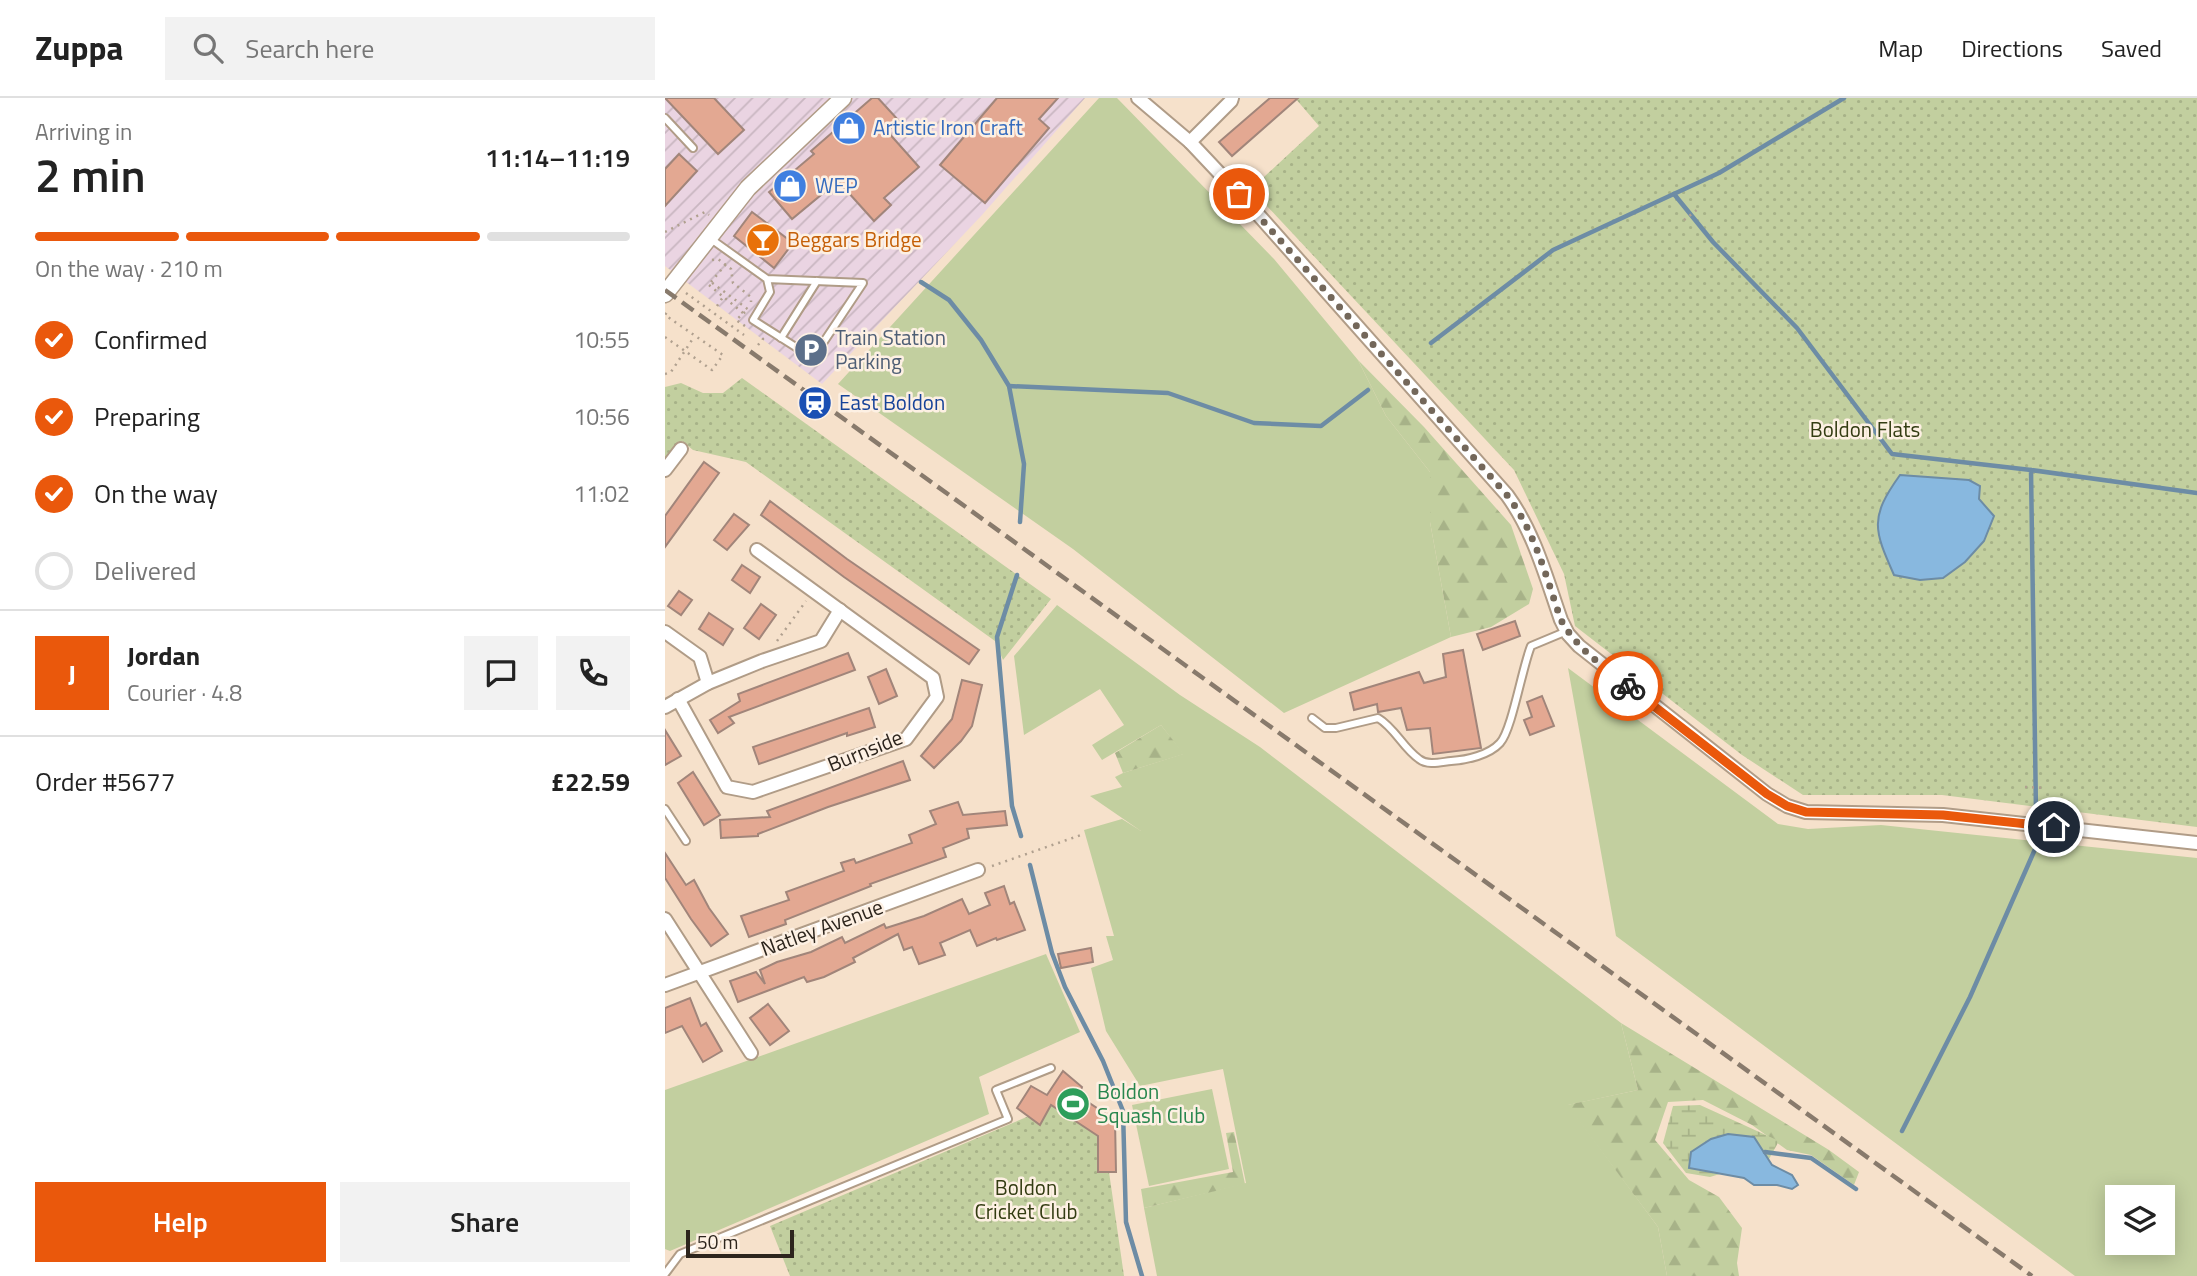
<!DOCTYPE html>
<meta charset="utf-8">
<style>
body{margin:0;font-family:"Titillium Web",sans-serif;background:#f2f2f2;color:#222;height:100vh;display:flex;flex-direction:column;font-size:26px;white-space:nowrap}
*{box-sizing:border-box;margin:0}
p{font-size:23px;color:#767676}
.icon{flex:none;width:38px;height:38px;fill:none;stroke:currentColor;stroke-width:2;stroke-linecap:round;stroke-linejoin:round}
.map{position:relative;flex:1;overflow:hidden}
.drawer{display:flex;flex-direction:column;background:#fff;width:665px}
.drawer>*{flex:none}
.tools{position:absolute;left:1440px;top:1087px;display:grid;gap:14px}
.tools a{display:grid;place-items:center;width:70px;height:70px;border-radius:0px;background:#fff;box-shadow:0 4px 18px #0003;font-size:35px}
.scale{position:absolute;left:21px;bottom:18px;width:108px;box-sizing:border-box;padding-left:7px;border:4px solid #2d251d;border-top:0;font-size:19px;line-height:24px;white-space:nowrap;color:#2d251d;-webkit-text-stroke:5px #fdf0e3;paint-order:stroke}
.pin{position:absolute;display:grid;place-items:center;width:60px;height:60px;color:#fff;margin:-30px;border:4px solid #fff;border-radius:50%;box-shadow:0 2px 7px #0007}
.courier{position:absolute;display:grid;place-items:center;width:70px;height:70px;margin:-35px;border:5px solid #ea580c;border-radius:50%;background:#fff;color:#222;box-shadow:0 2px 9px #0007}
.head em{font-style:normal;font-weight:600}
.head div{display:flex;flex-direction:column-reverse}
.head{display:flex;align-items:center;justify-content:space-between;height:119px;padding:0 35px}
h1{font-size:46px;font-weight:600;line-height:52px}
.bar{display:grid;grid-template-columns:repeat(4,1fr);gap:10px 7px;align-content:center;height:84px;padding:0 35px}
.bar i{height:9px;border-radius:5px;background:#e0e0e0}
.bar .current{background:#ea580c}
.bar p{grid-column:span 4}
.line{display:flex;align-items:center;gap:18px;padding:0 35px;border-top:2px solid #e0e0e0}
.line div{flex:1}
.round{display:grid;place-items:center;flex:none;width:74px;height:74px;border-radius:0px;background:#f2f2f2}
ol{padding:0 35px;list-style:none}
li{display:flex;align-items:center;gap:21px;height:77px}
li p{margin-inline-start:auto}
li .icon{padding:7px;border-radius:50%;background:#ea580c;color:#fff;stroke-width:4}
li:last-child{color:#767676}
li i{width:38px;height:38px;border:4px solid #e0e0e0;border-radius:50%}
.primary-button{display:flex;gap:14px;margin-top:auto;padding:14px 35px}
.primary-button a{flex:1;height:80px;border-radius:0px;background:#ea580c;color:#fff;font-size:28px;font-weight:600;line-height:80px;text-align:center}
.primary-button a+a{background:#f2f2f2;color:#222}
header{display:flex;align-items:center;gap:42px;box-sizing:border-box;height:98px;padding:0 35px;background:#fff;border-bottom:2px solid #e0e0e0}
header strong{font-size:33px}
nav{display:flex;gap:38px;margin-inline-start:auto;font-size:24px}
.search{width:490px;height:63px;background:#f2f2f2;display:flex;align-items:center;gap:18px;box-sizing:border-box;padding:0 24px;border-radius:0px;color:#767676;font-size:26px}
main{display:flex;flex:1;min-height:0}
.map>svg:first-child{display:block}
.industrial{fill:url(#industrial-furrows)}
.green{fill:#c2cf9f;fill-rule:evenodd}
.forest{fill:url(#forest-firs)}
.wetland{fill:url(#wetland-marsh)}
.park{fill:url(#park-dots)}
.water{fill:#88b8df;stroke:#6d8ca5;stroke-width:2}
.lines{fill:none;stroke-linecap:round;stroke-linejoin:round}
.stream{stroke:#6d8ca5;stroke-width:4.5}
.building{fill:#e3a892;stroke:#a1857a;stroke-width:2}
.lane-casing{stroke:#b09c87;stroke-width:10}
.street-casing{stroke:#b09c87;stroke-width:16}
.secondary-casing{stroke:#b09c87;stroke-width:19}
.path{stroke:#b0a08f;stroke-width:2.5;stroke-dasharray:2 5;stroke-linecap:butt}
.lane{stroke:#fff;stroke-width:6}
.street{stroke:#fff;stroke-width:12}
.secondary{stroke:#fff;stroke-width:16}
.rail{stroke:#887a6c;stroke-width:4.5;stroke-dasharray:14 7;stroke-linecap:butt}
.done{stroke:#73675a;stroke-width:7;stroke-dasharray:0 12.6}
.route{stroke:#ea580c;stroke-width:9}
.labels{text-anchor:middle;stroke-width:5;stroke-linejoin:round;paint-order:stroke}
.shop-label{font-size:21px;fill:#366cbe;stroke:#fdf0e3;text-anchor:start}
.food-label{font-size:21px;fill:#c56008;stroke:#fdf0e3;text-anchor:start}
.service-label{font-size:21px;fill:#4e5e75;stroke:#fdf0e3;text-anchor:start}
.transit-label{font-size:21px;fill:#164399;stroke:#fdf0e3;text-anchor:start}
.park-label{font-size:21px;fill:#333c12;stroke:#fdf0e3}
.street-label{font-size:21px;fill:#2d251d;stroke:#fdf0e3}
.leisure-label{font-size:21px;fill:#27864d;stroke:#fdf0e3;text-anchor:start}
</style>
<header>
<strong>Zuppa</strong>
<div class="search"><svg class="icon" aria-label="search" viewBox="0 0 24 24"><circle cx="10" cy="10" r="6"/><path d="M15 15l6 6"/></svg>Search here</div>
<nav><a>Map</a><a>Directions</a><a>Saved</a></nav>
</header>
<main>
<section class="drawer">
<div class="head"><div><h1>2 min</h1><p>Arriving in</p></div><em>11:14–11:19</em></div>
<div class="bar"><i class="current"></i><i class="current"></i><i class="current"></i><i></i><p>On the way · 210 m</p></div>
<ol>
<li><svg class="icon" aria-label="check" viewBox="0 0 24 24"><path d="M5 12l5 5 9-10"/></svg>Confirmed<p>10:55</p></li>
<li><svg class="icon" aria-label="check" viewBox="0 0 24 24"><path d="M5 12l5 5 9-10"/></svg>Preparing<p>10:56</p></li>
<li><svg class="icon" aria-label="check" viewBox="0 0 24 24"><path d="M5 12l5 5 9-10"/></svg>On the way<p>11:02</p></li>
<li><i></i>Delivered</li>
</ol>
<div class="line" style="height:126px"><b class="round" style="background:#ea580c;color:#fff">J</b><div><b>Jordan</b><p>Courier · 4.8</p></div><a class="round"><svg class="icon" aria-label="chat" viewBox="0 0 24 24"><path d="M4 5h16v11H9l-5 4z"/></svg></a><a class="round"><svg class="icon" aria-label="phone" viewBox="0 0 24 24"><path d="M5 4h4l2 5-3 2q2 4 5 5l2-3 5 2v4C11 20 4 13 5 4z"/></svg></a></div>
<div class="line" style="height:91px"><div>Order #5677</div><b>£22.59</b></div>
<div class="primary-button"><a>Help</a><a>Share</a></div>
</section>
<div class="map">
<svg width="1532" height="1178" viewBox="0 0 1532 1178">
<defs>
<pattern id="industrial-furrows" width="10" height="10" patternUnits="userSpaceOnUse" patternTransform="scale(1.75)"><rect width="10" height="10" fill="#ead4e2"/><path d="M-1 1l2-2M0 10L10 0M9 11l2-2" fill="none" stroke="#c9b6c1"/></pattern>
<pattern id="forest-firs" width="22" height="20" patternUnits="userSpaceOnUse" patternTransform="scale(1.75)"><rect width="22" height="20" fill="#c2cf9f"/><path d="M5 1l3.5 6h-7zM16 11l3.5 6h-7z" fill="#a7b288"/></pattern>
<pattern id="wetland-marsh" width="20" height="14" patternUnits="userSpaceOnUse" patternTransform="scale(1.75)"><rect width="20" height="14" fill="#c2cf9f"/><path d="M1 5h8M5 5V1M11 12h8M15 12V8" fill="none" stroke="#a7b288"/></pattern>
<pattern id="park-dots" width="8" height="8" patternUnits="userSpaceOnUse" patternTransform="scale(1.75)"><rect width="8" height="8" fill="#c2cf9f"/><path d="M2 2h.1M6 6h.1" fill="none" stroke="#a7b288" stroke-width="1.8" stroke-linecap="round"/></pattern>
</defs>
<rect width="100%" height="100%" fill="#f6e1cb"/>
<polygon class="industrial" points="0,0 420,0 317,117 157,286 0,168"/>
<g class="green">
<polygon points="434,0 452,0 609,161 693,262 721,318 765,374 765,424 786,539 619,615 408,451 173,286"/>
<polygon points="392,507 515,597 595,649 956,925 973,992 903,1007 993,1129 1002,1178 492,1178 479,1110 581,1085 558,971 475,988 441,933 426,870 448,862 441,838 449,838 419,732 457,721 476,733 425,698 457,689 450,679 458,675 518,656 496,627 437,662 427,647 459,627 435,591 359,637 349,558"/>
<path d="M903 570 1113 726 1143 731 1216 727 1532 760V1178H1410L951 838ZM1452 1099H1498V1144H1452Z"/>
<polygon points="381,856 415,934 314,979 324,1016 5,1153 0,1151 0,992"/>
<polygon points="547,991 564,1071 484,1088 467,1007"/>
</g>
<g class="forest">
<polygon points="693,262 759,329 846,427 868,491 864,506 826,529 786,539 765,424 765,374 721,318"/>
<polygon points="496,627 519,656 458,675 450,655"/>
<polygon points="956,925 1164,1052 1194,1074 1189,1087 1146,1057 1122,1052 1087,1027 1038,1002 1003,1004 990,1042 1024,1082 1054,1099 1077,1130 1072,1165 1074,1178 1002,1178 993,1129 902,1007 973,992"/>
<polygon points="569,1034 580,1086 479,1110 476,1091 568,1074 561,1035"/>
</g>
<polygon class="wetland" points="1035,1007 1114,1043 1104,1061 1045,1079 1021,1075 998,1045 1008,1008"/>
<g class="park">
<polygon points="630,0 1532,0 1532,729 1277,697 1138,697 1077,657 910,528 899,476 849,372 586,91 654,28"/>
<polygon points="77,280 386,501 338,562 330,543 81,364 28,352 17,343 0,362 0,289 16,285 38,295 58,295"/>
<polygon points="386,1007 433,1038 433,1074 444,1074 459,1178 125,1178 105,1128 364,1018 375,1026"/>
</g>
<g class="water">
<path d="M1235 377 1304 382 1315 388 1314 401 1329 418 1319 443 1300 464 1278 480 1255 482 1229 477C1209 432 1204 420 1235 377Z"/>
<polygon points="1063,1036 1089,1039 1107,1067 1127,1077 1133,1087 1127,1091 1112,1087 1089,1087 1079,1080 1024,1070 1026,1054 1046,1041"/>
</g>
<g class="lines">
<g class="stream">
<polyline points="1009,96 1048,144 1132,230 1227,356 1366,372 1371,714"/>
<polyline points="256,184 284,202 316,242 344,288 359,366 355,424"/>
<polyline points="766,245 888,152 1054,75 1179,0"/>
<polyline points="344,288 503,295 589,325 656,328 703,292"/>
<polyline points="1366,372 1532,395"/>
<polyline points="352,477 332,539 347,708 356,738"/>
<polyline points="365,767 387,855 400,889 438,963 458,1013 461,1124 477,1178"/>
<polyline points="1237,1033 1305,899 1371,749 1371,739"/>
<polyline points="1100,1054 1146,1060 1191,1091"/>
</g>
</g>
<g class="building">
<polygon points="0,0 49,0 79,32 53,56"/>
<polygon points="207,0 213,0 234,23 222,33 254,69 219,100 226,107 209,123 173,83 127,121 104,94 149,56 146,53"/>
<polygon points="332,0 393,0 374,21 384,30 320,105 275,67"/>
<polygon points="605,0 633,0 567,58 554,44"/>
<polygon points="14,56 32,73 0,108 0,71"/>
<polygon points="87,114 128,145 109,170 69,138"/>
<polygon points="39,364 54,375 0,449 0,418"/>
<polygon points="105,403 182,461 314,552 304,566 179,479 96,417"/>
<polygon points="69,416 84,427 62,452 49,442"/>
<polygon points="77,467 95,479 85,495 67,482"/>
<polygon points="14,493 27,502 16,517 3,508"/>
<polygon points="96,506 111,517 94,541 79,530"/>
<polygon points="44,515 68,531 58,547 34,531"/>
<polygon points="850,523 855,538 818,552 812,536"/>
<polygon points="798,552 816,650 768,656 765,630 742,632 736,610 713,614 712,606 689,612 685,595 754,574 759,585 781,579 778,556"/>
<polygon points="183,555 190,572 64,619 69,625 53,635 45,622 75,603 73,596"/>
<polygon points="221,571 232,598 214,606 203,579"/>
<polygon points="297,582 317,587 307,628 296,643 269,670 256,658 287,621"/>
<polygon points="877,598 889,628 865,637 859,622 867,619 862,604"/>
<polygon points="204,610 210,629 182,638 182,635 94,666 88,649"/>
<polygon points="0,632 16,658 0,667"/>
<polygon points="238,663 245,682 163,709 93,736 93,738 56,740 55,722 105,719 102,713"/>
<polygon points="28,674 55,717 39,727 13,685"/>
<polygon points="293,704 298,717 340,713 342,727 302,731 304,740 278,750 281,759 205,786 206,788 120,822 121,826 84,839 76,818 124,802 121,794 179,773 176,765 189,761 191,765 247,745 244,737 271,726 265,713"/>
<polygon points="0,755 21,787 29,782 44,810 63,836 46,848 26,821 0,780"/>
<polygon points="339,788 345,806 349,804 360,832 332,842 331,840 312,848 305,832 275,845 280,857 254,866 247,849 239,852 233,836 188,860 190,864 159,879 142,884 139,879 73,904 65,883 91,874 100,886 95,872 112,864 146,854 177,839 180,845 219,826 221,830 259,818 297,801 304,816 325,807 320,795"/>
<polygon points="426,850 428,864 396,870 393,856"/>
<polygon points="25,900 36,928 41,925 57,953 38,964 17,928 0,935 0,910"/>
<polygon points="103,906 124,933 105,947 85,920"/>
<polygon points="398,973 417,989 414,998 450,1022 451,1074 433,1074 433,1038 386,1007 375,1027 352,1010 366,988 382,997"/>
</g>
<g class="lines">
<g class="lane-casing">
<g id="lane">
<polyline points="0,20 28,50"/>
<polyline points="46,141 102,181 198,185 148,260 88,222 105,194 102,181"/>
<polyline points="116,240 152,183"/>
<path d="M647 620 660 630H671L713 620C730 630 738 650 754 661 763 668 776 664 786 663 802 662 824 657 835 645 847 632 857 570 866 548L902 533"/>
<polyline points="0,711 21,743"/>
<polyline points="0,1176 15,1156 343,1021 331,992 386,970"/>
</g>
</g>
<g class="street-casing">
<g id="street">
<path d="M473 0 525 44 590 113 842 397C869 434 881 479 896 522L903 536 914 548 1102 696 1122 708 1141 714 1278 717 1532 745"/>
<polyline points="525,44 566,3 567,0"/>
<polyline points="0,372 16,351"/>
<polyline points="0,534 35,559 43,585"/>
<polyline points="13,601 62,689 88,694 241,641 272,599 268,580 92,452"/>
<polyline points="0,609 43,585 97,563 156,543 175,512"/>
<polyline points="0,821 86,955"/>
<polyline points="0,887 313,772"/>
</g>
</g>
<g class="secondary-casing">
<polyline id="secondary" points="0,196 83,90 178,0"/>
</g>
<g class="path">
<polyline points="1019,122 1033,111"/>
<polyline points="0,134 40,114 44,117"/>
<polyline points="47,162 53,161 66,171 68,185 86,199 86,204"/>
<polyline points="46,184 61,166"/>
<polyline points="21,195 79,237"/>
<polyline points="52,208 58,199"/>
<polyline points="78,215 44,187 46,184 84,212"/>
<polyline points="80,228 71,222 80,214"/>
<polyline points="0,239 47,272 58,257 0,217 4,211"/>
<polyline points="93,247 98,241 96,239"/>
<polyline points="0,276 6,274 27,242"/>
<polyline points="112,543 141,503"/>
<polyline points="1360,689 1381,690"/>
<polyline points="327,768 416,737"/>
</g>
<use href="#lane" class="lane"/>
<use href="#street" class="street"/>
<use href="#secondary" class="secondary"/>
<polyline class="rail" points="0,192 1367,1178"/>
</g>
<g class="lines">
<path class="done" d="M574 96 842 397C870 433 881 479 896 522 912 551 938 568 963 588"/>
<polyline class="route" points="963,588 1102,696 1122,708 1141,714 1278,717 1389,729"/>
</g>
<defs>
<g id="shop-disc" transform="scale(1.75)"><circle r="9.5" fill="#3f7fe0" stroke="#fdf0e3"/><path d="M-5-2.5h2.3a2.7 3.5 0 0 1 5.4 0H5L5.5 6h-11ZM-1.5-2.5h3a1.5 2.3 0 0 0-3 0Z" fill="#fff"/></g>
<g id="bar-disc" transform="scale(1.75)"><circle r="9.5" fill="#e8710a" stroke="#fdf0e3"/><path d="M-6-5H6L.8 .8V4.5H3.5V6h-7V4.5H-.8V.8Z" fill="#fff"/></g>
<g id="parking-disc" transform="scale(1.75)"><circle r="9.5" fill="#5c6f8a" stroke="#fdf0e3"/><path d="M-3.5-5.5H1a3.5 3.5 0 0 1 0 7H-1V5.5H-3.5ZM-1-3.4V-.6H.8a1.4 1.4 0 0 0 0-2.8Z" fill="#fff"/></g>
<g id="station-disc" transform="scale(1.75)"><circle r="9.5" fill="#1a4fb4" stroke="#fdf0e3"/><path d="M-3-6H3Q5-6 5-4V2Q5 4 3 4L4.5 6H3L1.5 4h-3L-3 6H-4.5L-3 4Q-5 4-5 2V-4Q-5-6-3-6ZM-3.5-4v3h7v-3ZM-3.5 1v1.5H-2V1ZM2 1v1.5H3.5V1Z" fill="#fff"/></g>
<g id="stadium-disc" transform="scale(1.75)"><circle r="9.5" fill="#2e9e5b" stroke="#fdf0e3"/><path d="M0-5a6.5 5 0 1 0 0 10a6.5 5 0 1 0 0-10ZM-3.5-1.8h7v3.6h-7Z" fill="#fff"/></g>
</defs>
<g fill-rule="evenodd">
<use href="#shop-disc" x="184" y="30"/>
<use href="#shop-disc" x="125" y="88"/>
<use href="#bar-disc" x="98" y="142"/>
<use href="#parking-disc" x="146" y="252"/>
<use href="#station-disc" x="150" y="305"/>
<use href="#stadium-disc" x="408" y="1006"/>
</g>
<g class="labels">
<g class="shop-label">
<text x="208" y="37">Artistic Iron Craft</text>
<text x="150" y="95">WEP</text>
</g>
<g class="food-label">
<text x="122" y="149">Beggars Bridge</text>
</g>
<g class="service-label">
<text x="170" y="247">Train Station<tspan x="170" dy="24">Parking</tspan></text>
</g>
<g class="transit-label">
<text x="174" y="312">East Boldon</text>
</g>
<g class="park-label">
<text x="1200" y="339">Boldon Flats</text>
<text x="361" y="1097">Boldon<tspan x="361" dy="24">Cricket Club</tspan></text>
</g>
<g class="street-label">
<text transform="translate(200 653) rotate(-22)" y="7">Burnside</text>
<text transform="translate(157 830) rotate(-20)" y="7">Natley Avenue</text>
</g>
<g class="leisure-label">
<text x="432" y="1001">Boldon<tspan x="432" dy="24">Squash Club</tspan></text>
</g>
</g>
</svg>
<div class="tools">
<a><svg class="icon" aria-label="layers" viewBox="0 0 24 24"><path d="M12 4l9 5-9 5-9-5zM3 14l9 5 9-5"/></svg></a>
</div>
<div class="scale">50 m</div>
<div class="pin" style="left:574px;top:96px;background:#ea580c"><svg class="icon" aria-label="bag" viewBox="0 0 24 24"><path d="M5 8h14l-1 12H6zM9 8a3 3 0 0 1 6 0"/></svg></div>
<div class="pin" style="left:1389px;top:729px;background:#1f2937"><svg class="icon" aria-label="home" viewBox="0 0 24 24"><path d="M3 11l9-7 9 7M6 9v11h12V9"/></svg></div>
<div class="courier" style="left:963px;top:588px"><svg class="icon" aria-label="bike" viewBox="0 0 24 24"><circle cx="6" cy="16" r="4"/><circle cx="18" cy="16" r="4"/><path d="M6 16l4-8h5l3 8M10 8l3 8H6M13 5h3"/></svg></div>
</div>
</main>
